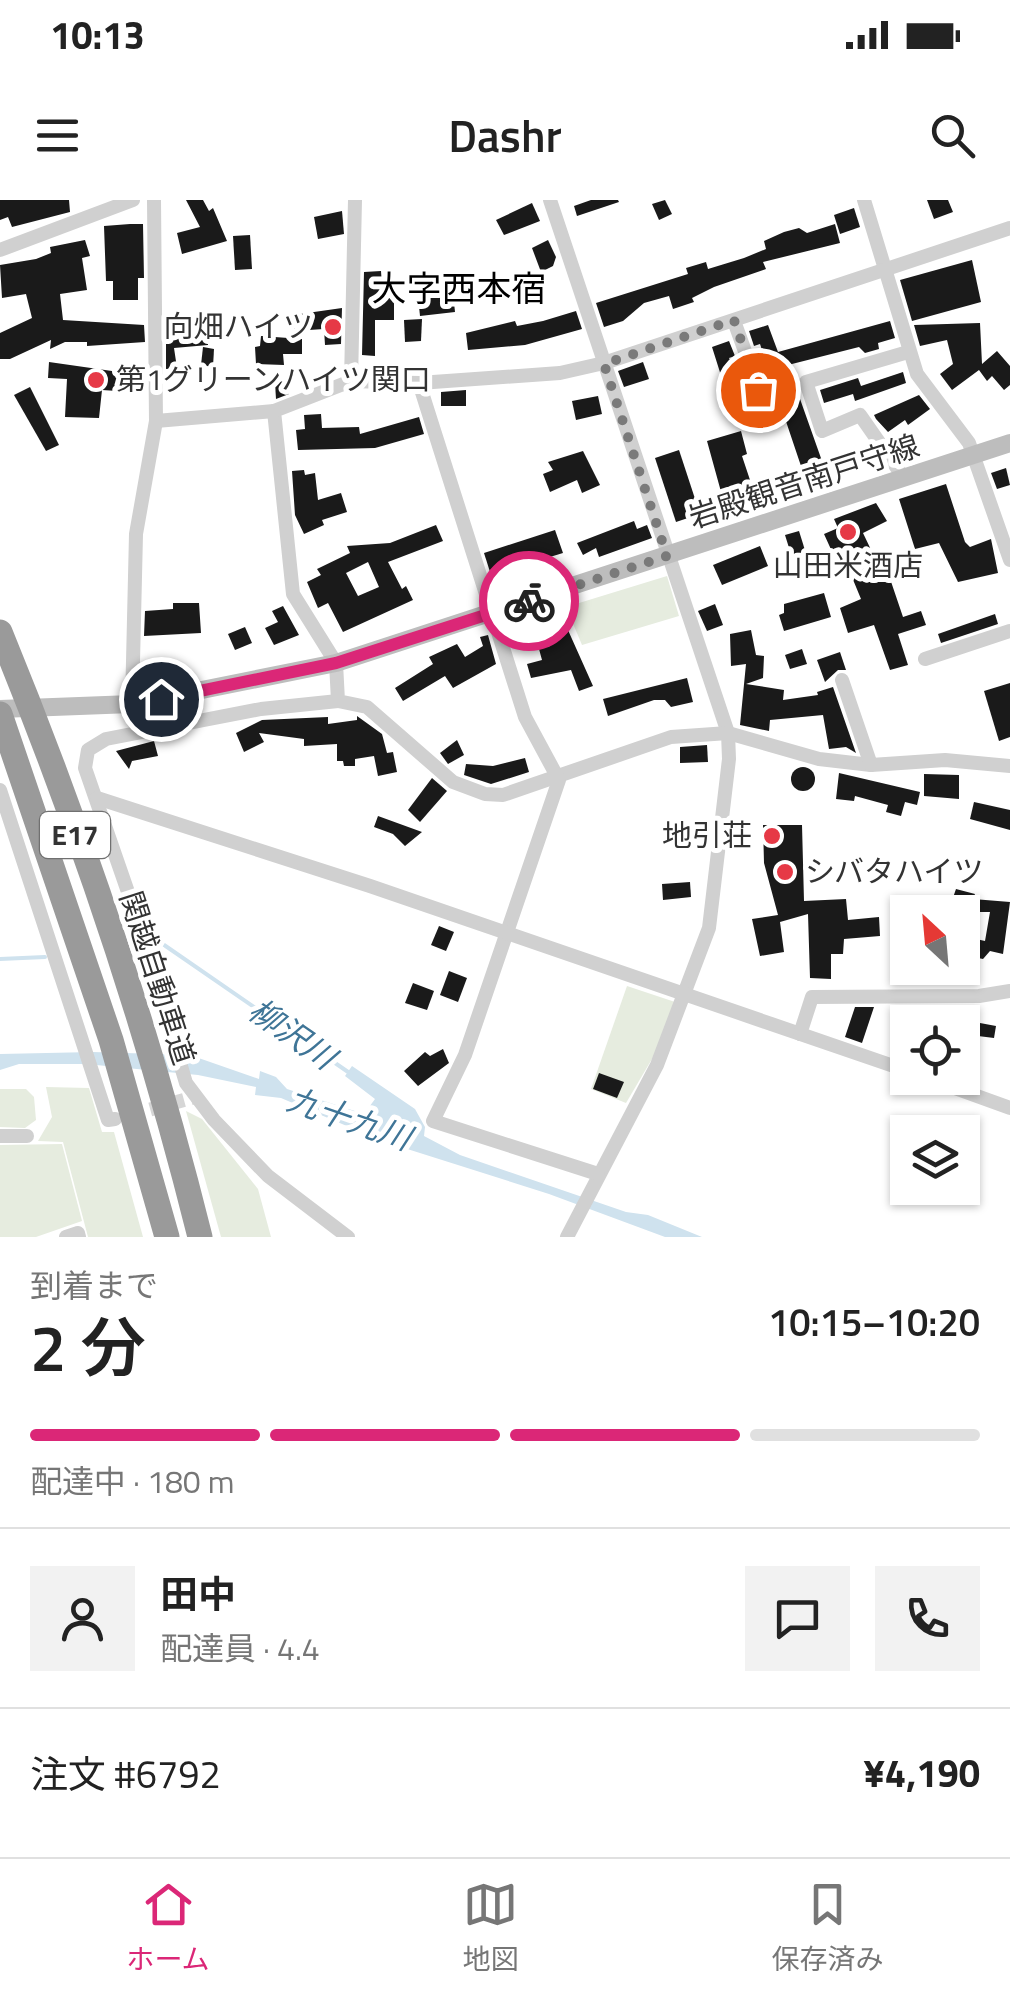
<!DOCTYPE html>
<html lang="ja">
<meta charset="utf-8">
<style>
body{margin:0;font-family:"Titillium Web","Noto Sans JP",sans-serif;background:#f2f2f2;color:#222;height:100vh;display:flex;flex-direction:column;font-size:38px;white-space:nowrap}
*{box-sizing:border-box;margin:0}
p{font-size:32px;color:#767676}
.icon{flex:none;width:55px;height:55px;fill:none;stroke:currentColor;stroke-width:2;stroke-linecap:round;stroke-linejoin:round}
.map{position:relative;height:1037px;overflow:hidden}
.sheet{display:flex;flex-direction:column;background:#fff;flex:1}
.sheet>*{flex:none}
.needle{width:65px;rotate:334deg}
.tools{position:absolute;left:890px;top:695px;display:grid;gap:20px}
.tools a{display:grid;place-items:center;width:90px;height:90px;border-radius:0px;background:#fff;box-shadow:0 2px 8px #0004;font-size:50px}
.pin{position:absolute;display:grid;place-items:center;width:85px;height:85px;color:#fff;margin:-42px;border:5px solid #fff;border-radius:50%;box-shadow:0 2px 10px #0007}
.courier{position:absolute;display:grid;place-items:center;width:100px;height:100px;margin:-50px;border:8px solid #db2777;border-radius:50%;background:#fff;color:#222;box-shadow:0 2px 12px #0007}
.head em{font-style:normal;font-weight:600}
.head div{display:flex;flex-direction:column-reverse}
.head{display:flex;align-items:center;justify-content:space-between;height:170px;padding:0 30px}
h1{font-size:65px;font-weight:600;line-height:75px}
.bar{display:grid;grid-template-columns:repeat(4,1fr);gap:15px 10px;align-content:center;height:120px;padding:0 30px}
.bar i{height:12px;border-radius:8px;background:#e0e0e0}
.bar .current{background:#db2777}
.bar p{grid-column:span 4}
.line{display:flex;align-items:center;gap:25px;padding:0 30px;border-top:2px solid #e0e0e0}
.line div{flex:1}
.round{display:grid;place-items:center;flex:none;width:105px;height:105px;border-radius:0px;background:#f2f2f2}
.status{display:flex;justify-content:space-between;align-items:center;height:70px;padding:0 50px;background:#fff;direction:ltr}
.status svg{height:28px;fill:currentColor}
header{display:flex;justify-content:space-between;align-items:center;height:130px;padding:0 30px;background:#fff;font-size:45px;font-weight:600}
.dock{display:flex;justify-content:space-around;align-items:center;height:140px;border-top:2px solid #e0e0e0;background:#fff;font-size:28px;color:#767676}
.dock a{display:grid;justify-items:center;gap:5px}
.dock .current{color:#db2777}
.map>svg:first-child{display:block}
.green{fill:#e6ecdf}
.water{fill:#cfe2ee}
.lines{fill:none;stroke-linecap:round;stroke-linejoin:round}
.stream{stroke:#cfe2ee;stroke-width:4}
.building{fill:#1a1a1a;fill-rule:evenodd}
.street-tunnel{stroke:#d6d6d6;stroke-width:14;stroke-dasharray:14 7;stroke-linecap:butt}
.street{stroke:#d0d0d0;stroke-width:14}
.secondary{stroke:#bdbdbd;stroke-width:18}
.highway{stroke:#9a9a9a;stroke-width:25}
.done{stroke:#7a7a7a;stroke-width:10;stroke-dasharray:0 18}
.route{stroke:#db2777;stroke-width:12}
.poi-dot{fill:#e63946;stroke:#fff;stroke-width:4}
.labels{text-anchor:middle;stroke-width:10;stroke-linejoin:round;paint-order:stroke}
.shield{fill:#fff;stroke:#707070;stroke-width:2.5}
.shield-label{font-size:28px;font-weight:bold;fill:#333}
.poi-label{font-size:30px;fill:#333;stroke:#fff;text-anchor:end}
.street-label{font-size:30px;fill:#333;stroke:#fff}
.water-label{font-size:32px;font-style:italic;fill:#3f7597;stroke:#fff}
.quarter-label{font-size:35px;fill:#000;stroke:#fff}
</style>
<div class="status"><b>10:13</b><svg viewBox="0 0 49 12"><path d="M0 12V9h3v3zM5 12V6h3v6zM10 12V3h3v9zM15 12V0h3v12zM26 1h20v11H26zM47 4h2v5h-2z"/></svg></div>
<header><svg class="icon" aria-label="menu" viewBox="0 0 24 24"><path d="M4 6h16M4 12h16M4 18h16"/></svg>Dashr<svg class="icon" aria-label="search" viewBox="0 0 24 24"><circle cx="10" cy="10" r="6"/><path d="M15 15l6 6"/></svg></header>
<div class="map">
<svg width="1010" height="1037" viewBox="0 0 1010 1037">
<rect width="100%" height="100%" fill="#fff"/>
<g class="green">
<polygon points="667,376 679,416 582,445 566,407"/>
<polygon points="627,786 675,802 662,842 626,903 591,889"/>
<polygon points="46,887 89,888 102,932 114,932 143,1037 88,1037 63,942 38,941 52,917"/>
<polygon points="0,889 26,889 34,897 36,920 25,928 0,927"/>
<polygon points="186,911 202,919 258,989 271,1037 221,1037"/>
<polygon points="62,944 82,1021 36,1037 0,1037 0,945"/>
</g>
<polygon class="water" points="93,852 190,855 259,879 260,871 276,877 287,889 364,914 375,899 345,876 352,866 415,909 425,927 424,936 460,955 626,1012 648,1015 702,1037 665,1037 549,994 382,941 281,898 255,895 256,887 198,875 86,864 19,864 0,870 0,854"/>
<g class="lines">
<g class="stream">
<polyline points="154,738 351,874"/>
<polyline points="0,759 45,757"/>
</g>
</g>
<g class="building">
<polygon points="0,0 69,0 70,12 12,27 8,17 0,20"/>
<polygon points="186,0 203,0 209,11 213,8 227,41 182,54 177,33 200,27"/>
<polygon points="591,0 618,0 619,2 577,16 574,6"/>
<polygon points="665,0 672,14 659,20 652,4"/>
<polygon points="927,0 948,0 953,12 934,19"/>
<polygon points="532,3 540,21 504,35 496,20"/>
<polygon points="854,8 860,27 840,34 834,15"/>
<polygon points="342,11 344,34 318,39 314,17"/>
<polygon points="130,24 143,24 144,78 138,78 138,100 113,100 113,81 106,81 104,26"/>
<polygon points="835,24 840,43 763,62 766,69 714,87 692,98 694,102 673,109 669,96 644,103 623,121 604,127 596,103 688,74 686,68 706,62 708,69 744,58 766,49 764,41 784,32 799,28 807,33"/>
<polygon points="250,35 252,69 235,70 233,36"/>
<polygon points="85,40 90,56 82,58 87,90 60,94 63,120 144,125 145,142 87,146 87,142 65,142 50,149 51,140 10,159 0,159 0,133 32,118 26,94 2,98 0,65 36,59 51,53 50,47"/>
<polygon points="548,40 556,57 553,66 541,72 532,48"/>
<polygon points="972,60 981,102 912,121 900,80"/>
<polygon points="381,71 382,86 394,86 394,120 375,120 375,156 362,155 364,72"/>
<polygon points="453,93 455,112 420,116 418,97"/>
<polygon points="342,108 341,144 325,145 324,129 294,131 293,115"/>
<polygon points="576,111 582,129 525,145 468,150 466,133 515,121 517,126 543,121"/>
<polygon points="199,118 200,127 207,126 208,145 174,148 177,168 166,169 166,123"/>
<polygon points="422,119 421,141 405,142 404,120"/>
<polygon points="890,121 895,138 878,143 879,149 865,153 859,147 788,165 822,261 802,269 760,144 754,146 749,131 768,125 778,152"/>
<polygon points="980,123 982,164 997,151 1010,166 1010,185 1004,190 992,176 987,181 979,170 952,190 940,174 953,164 947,140 920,146 914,125"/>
<polygon points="261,136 302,139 302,154 283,154 284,165 256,164 255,147 260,146"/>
<polygon points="729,141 735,156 729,158 738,179 724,185 712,147"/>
<polygon points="203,147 214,149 213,167 201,165"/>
<polygon points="49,162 119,172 117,191 102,190 99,218 65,217 67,179 48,178"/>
<polygon points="643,162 649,179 624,187 618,171"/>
<polygon points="903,172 906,183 855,201 853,194 824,203 820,190 858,178 861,186"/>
<polygon points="288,181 289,194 276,199 275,182"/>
<polygon points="30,187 59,245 46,251 14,195"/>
<polygon points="466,190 466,206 441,206 441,192"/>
<polygon points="919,195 930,209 908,225 905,220 888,232 876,219 874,215"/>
<polygon points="598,196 602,214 576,220 572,201"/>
<polygon points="747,202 752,215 735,222 730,209"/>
<polygon points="321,214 322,228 359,227 360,234 419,217 424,234 375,248 298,250 296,230 305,229 304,215"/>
<polygon points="741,231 747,254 742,256 753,289 723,299 707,241"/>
<polygon points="679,250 700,314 676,322 655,258"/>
<polygon points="583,251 600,285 582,293 577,280 550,292 543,274 553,270 548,262"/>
<polygon points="1006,268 1010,285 997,289 991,273"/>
<polygon points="304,270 305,275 315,273 318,300 341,293 347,312 322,320 324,325 304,334 295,315 292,271"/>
<polygon points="946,284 965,342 970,347 991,339 998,373 958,382 939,343 915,349 899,299"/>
<polygon points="876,303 887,321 863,333 873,354 882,355 903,417 921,411 926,425 898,434 908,465 890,470 874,425 848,433 840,408 861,399 842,353 834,356 824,334 838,328 834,319"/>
<polygon points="634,321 637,329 647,325 652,338 599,357 596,348 583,355 577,343"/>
<path d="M436 325 443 341 388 362 402 389 406 386 413 400 343 432 328 403 318 408 307 382 321 375 317 369 350 353 347 346 390 343ZM368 362 379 387 358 396 346 373Z"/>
<polygon points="555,330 563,353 491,375 484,353"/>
<polygon points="799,331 808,360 794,364 785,335"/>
<polygon points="760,346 768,366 722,385 713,365"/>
<polygon points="824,393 831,417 784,431 779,415 784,413 784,404"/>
<polygon points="173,403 199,403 201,433 144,436 145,411 173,409"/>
<polygon points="715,404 723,425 707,431 698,411"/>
<polygon points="283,406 299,435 274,445 265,428 278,422 272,411"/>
<polygon points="559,410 593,486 579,491 571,470 531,478 527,464 542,460 539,449 550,446 539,417"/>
<polygon points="995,414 998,424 941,443 938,434"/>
<polygon points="245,427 252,443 235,450 228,434"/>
<polygon points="751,430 756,455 764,456 763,478 746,484 784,490 783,500 818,495 817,492 833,487 856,553 846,547 829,549 823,515 770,520 769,531 740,525 746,464 731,466 730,434"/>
<polygon points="488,435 496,464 453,488 445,476 403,501 395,488 433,464 429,457 457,444 465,457 483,446 480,437"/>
<polygon points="802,449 807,464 790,469 785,455"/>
<polygon points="840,452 846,470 838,470 825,482 817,460"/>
<polygon points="687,478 693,502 671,507 665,500 654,500 608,516 603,499"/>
<polygon points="1010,483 1010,537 999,541 984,491"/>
<polygon points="357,516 382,534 387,553 393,552 397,572 378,576 374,556 355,559 355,566 344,566 343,561 337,561 337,544 304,546 304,539 259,533 264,542 244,552 236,533 262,520 328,517 328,524 357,520"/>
<polygon points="457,540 464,555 448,564 440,553"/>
<polygon points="154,541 158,556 132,561 129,569 116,551"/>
<polygon points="707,545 708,562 680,563 680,547"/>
<polygon points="525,558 529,572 491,584 464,575 466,564 493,566"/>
<circle cx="803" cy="579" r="12"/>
<polygon points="839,573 920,592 917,605 905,602 901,616 886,612 888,605 855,596 854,601 836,599"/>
<polygon points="924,574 959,575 959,599 924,596"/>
<polygon points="432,578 447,591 420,622 408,610"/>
<polygon points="974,602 1010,610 1010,630 970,619"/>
<polygon points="378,616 422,632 405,646 393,634 374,627"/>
<polygon points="763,625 802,625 804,701 846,699 848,720 879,717 880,736 844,739 843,754 831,754 831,779 810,778 808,714 780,722 784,752 760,756 752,719 778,715 764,663"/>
<polygon points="690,682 691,697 663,700 662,684"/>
<polygon points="956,689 975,694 973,699 1010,702 1003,754 990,751 983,759 973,757 976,739 985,741 990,712 948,712"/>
<polygon points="439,726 454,732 446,751 431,745"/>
<polygon points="449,771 467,778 458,802 440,795"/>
<polygon points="413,783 434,791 427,810 405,803"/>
<polygon points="855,807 874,807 862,843 845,837"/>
<polygon points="945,807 972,807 972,823 944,822"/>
<polygon points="980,823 996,826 994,838 978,836"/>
<polygon points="443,849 449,863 418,886 404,871 425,852 430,856"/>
<polygon points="599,873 624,882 617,898 593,889"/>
</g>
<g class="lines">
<polyline class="street-tunnel" points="130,915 195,897"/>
<g class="street">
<polyline points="550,0 728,533 729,559 709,728 657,865 567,1037"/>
<polyline points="864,0 917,174 969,243 1010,360"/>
<polyline points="1010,28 604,163 560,173 419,183 351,181 274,211 293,394 336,463 338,501 367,507 453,582 485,594 503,595 671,537 728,533 819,559 871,565 945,560 1010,566"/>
<polyline points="0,50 133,0"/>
<polyline points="734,121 759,190"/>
<polyline points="351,181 355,0"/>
<polyline points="419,183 525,517 559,580 465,855 433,921 598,974"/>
<polyline points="156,221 274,211"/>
<polyline points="904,278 860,215 822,231 806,182 908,152"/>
<polyline points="925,459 1010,431"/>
<polyline points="842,480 871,565"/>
<polyline points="338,501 261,509 106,539 88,550 85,568 137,718 186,883 214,920 268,976 348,1037"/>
<polyline points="132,504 136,334 156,221 154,0"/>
<polyline points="0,590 108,920 115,919"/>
<polyline points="97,598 370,686 908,871"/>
<polyline points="800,834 812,797 979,796 1010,791"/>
<polyline points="927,878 1010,908"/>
<polyline points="0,936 27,936"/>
<polyline points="66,1037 78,1033 79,1037"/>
</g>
<polyline class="secondary" points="0,509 132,504 336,463 1010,243"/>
<g class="highway">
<path d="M0 432C80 627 149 832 200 1037"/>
<polyline points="0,514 111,840 167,1037"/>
</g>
</g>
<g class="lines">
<polyline class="done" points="529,401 667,356 604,164 734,120 758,190"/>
<polyline class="route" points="161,499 336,463 529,401"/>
</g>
<g class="poi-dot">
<circle cx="333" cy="127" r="10"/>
<circle cx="96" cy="180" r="10"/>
<circle cx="848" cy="332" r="10"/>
<circle cx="772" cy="636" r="10"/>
<circle cx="785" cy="672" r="10"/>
</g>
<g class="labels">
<rect class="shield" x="40" y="612" width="70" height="46" rx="8"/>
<g class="shield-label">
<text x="75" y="645">E17</text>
</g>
<g class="poi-label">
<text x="313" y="137">向畑ハイツ</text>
<text x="116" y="190" text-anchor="start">第1グリーンハイツ関口</text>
<text x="848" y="376" text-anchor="middle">山田米酒店</text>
<text x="752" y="646">地引荘</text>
<text x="805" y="682" text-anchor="start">シバタハイツ</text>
</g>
<g class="street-label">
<text transform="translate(804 282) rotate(-18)" y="10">岩殿観音南戸守線</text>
<text transform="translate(157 778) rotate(72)" y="10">関越自動車道</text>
</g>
<g class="water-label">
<text transform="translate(292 834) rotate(35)" y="11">柳沢川</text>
<text transform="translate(349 919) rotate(19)" y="11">九十九川</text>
</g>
<g class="quarter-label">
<text x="459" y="101">大字西本宿</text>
</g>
</g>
</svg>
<div class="tools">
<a><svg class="needle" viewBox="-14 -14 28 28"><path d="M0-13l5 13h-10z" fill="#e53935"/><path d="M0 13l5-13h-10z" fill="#767676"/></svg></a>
<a><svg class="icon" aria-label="locate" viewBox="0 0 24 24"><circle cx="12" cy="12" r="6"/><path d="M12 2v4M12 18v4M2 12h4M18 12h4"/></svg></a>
<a><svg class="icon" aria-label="layers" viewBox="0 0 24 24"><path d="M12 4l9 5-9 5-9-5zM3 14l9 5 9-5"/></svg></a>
</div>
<div class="pin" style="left:758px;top:190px;background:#ea580c"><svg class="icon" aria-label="bag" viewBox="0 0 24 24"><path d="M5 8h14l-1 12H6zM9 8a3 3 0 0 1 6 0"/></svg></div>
<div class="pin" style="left:161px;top:499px;background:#1f2937"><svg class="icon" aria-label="home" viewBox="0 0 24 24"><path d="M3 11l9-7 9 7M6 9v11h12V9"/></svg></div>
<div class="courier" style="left:529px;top:401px"><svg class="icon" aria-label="bike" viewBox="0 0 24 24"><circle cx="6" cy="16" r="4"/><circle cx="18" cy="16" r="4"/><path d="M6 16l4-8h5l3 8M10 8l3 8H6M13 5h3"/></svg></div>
</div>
<section class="sheet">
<div class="head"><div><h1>2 分</h1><p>到着まで</p></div><em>10:15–10:20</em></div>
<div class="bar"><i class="current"></i><i class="current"></i><i class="current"></i><i></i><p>配達中 · 180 m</p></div>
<div class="line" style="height:180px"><a class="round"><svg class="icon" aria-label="person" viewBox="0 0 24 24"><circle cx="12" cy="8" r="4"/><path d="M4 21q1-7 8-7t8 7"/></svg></a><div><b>田中</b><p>配達員 · 4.4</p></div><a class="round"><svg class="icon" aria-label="chat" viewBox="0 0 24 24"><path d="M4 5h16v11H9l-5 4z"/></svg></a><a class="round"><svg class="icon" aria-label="phone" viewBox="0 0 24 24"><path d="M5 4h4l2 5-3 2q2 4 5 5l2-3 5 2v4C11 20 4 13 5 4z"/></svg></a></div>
<div class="line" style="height:130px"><div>注文 #6792</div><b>¥4,190</b></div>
</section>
<nav class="dock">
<a class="current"><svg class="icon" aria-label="home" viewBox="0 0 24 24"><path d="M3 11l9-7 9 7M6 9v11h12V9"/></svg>ホーム</a>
<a><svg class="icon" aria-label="map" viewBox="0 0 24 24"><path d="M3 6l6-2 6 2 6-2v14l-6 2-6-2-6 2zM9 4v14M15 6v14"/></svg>地図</a>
<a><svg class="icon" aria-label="saved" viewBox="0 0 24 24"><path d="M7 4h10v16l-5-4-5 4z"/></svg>保存済み</a>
</nav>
